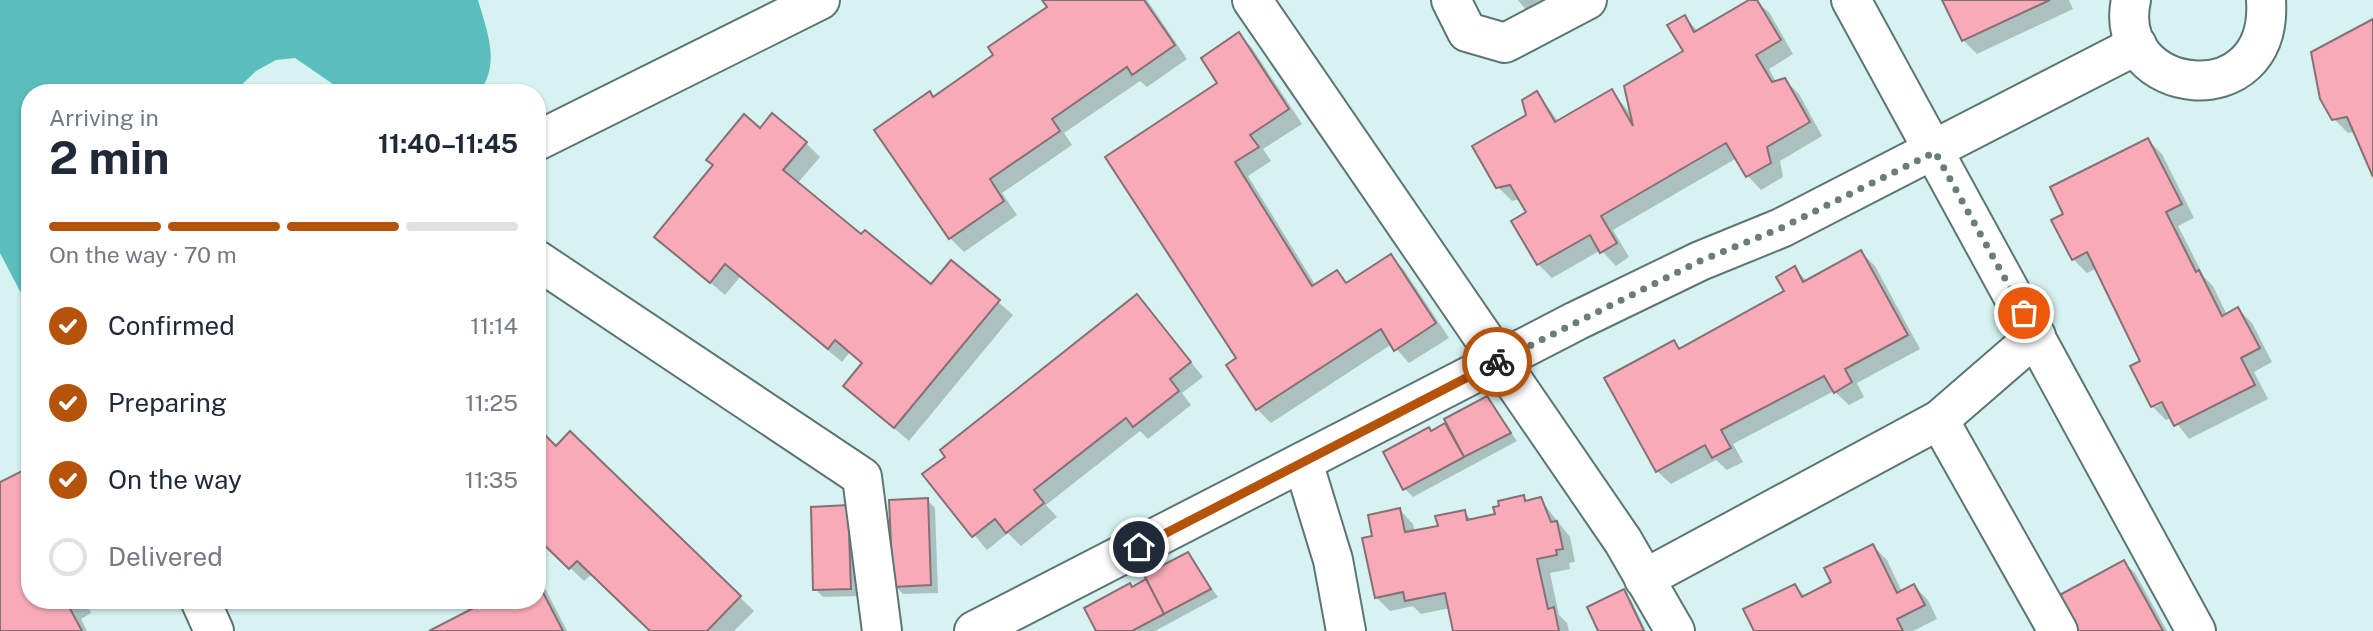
<!DOCTYPE html>
<meta charset="utf-8">
<style>
body{margin:0;font-family:"Public Sans",sans-serif;background:#f6f6f7;color:#1f2937;height:100vh;display:flex;flex-direction:column;font-size:26px;white-space:nowrap}
*{box-sizing:border-box;margin:0}
p{font-size:23px;color:#747a83}
.icon{flex:none;width:38px;height:38px;fill:none;stroke:currentColor;stroke-width:2;stroke-linecap:round;stroke-linejoin:round}
.map{position:relative;flex:1;overflow:hidden}
.side{position:absolute;left:21px;top:84px;width:525px;height:525px;display:flex;flex-direction:column;background:#fff;border-radius:28px;box-shadow:0 2px 5px #0004}
.side>*{flex:none}
.pin{position:absolute;display:grid;place-items:center;width:60px;height:60px;color:#fff;margin:-30px;border:4px solid #fff;border-radius:50%;box-shadow:0 2px 7px #0007}
.courier{position:absolute;display:grid;place-items:center;width:70px;height:70px;margin:-35px;border:5px solid #b45309;border-radius:50%;background:#fff;color:#222;box-shadow:0 2px 9px #0007}
.summary em{font-style:normal;font-weight:700}
.summary div{display:flex;flex-direction:column-reverse}
.summary{display:flex;align-items:center;justify-content:space-between;height:119px;padding:0 28px}
h1{font-size:46px;font-weight:700;line-height:52px}
.bar{display:grid;grid-template-columns:repeat(4,1fr);gap:10px 7px;align-content:center;height:84px;padding:0 28px}
.bar i{height:9px;border-radius:5px;background:#e0e1e3}
.bar .selected{background:#b45309}
.bar p{grid-column:span 4}
ol{padding:0 28px;list-style:none}
li{display:flex;align-items:center;gap:21px;height:77px}
li p{margin-inline-start:auto}
li .icon{padding:7px;border-radius:50%;background:#b45309;color:#fff;stroke-width:4}
li:last-child{color:#747a83}
li i{width:38px;height:38px;border:4px solid #e0e1e3;border-radius:50%}
.map>svg:first-child{display:block}
.forest{fill:#5abebd}
.shadow{fill:#0003;fill-rule:evenodd}
.building{fill:#f8aab8;stroke:#877074;stroke-width:2}
.lines{fill:none;stroke-linecap:round;stroke-linejoin:round}
.minor-casing{stroke:#5d7575;stroke-width:42}
.minor{stroke:#fff;stroke-width:38}
.done{stroke:#6b7c7b;stroke-width:7;stroke-dasharray:0 12.6}
.route{stroke:#b45309;stroke-width:9}
</style>
<div class="map">
<svg width="2373" height="631" viewBox="0 0 2373 631">
<rect width="100%" height="100%" fill="#d6f2f1"/>
<path class="forest" d="M0 0H478C487 32 501 63 479 93H346L295 58 276 60 256 71 233 93H30V300L22 295 0 253Z"/>
<g class="shadow">
<polygon points="1044,0 1147,0 1187,59 1147,87 1140,81 1064,133 1072,145 1002,193 1017,215 964,252 950,238 934,98 996,56 1049,8"/>
<polygon points="1518,0 1571,0 1534,20"/>
<polygon points="1753,0 1769,12 1793,54 1769,69 1776,82 1785,80 1799,94 1822,136 1780,161 1783,177 1761,190 1748,176 1737,158 1613,230 1629,257 1616,266 1601,250 1552,278 1538,264 1528,213 1520,199 1512,201 1498,187 1537,93 1559,122 1612,91 1632,116 1685,52 1685,18 1699,32"/>
<polygon points="1944,0 2069,0 2073,9 1977,54 1963,40"/>
<polygon points="2373,21 2373,173 2354,132 2348,133 2334,119"/>
<polygon points="1239,34 1252,48 1302,124 1263,149 1271,161 1248,176 1316,286 1337,272 1348,284 1391,256 1404,270 1449,338 1409,363 1392,344 1271,423 1257,409 1228,365 1239,358 1220,83"/>
<polygon points="761,130 806,143 820,157 797,184 861,236 931,287 952,262 1013,315 909,441 845,386 864,364 850,352 842,362 740,277 725,295 656,236"/>
<path d="M2148 140 2162 154 2194 218 2178 226 2204 277 2213 286 2227 315 2238 309 2252 323 2272 362 2254 372 2268 399 2189 439 2172 417 2166 420 2152 406 2143 361 2097 268 2087 273 2073 259 2066 215ZM2170 400 2155 407V403Z"/>
<polygon points="1861,252 1875,266 1920,349 1857,383 1864,397 1849,405 1834,391 1733,444 1743,462 1727,470 1716,460 1671,484 1657,471 1674,342 1681,349 1786,292 1795,269 1807,281"/>
<polygon points="1137,296 1203,377 1182,393 1191,405 1148,439 1140,431 1046,505 1057,517 1021,546 1008,533 987,550 925,475"/>
<polygon points="1487,398 1517,441 1413,497 1405,489 1432,432"/>
<polygon points="539,432 556,448 570,433 754,611 734,631 652,631 592,574 584,581 537,536"/>
<polygon points="0,484 30,600 85,600 91,613 81,619 87,631 0,631"/>
<polygon points="1523,497 1528,502 1540,499 1570,537 1575,562 1569,563 1570,569 1550,573 1559,615 1567,623 1569,631 1455,631 1450,608 1421,614 1413,606 1390,611 1377,598 1374,538 1400,510 1413,524 1415,532 1440,527 1464,512 1473,521 1497,516"/>
<polygon points="927,500 935,508 938,593 903,594 895,586"/>
<polygon points="847,507 859,596 823,597 815,589"/>
<polygon points="1873,546 1887,560 1902,592 1914,586 1928,600 1937,619 1913,631 1756,631 1795,586 1806,597 1834,583"/>
<polygon points="1187,554 1218,597 1155,631 1098,631 1133,589"/>
<polygon points="2123,562 2135,573 2167,631 2077,631"/>
<polygon points="537,581 546,590 567,631 433,631 537,600"/>
<polygon points="1623,592 1631,600 1646,631 1600,631"/>
</g>
<g class="building">
<polygon points="1042,0 1144,0 1175,45 1132,75 1127,67 1052,119 1060,131 990,179 1004,201 949,239 874,130 930,91 933,97 993,55 988,47 1047,7"/>
<polygon points="1749,0 1757,0 1781,40 1756,55 1772,82 1785,78 1810,122 1767,147 1771,163 1746,177 1726,143 1601,216 1617,243 1600,253 1590,235 1537,265 1511,221 1526,212 1510,185 1496,188 1472,146 1526,115 1522,100 1537,91 1555,122 1612,89 1633,126 1624,86 1683,51 1667,25 1685,15 1694,32"/>
<polygon points="1942,0 2050,0 1962,41"/>
<polygon points="2373,19 2373,177 2347,117 2332,120 2320,99 2311,52"/>
<polygon points="1239,32 1289,109 1250,135 1259,147 1235,162 1312,286 1337,270 1346,283 1391,254 1436,323 1394,351 1381,329 1256,410 1226,365 1236,358 1105,157 1217,83 1201,58"/>
<polygon points="772,113 807,142 783,170 861,234 865,230 931,284 951,260 1000,300 894,428 843,386 862,363 835,340 828,349 725,264 710,283 654,237 713,165 706,160 744,114 760,128"/>
<polygon points="2148,138 2182,204 2166,212 2196,272 2199,270 2222,316 2238,307 2260,348 2241,358 2255,385 2174,426 2162,402 2151,407 2130,366 2140,361 2087,252 2072,260 2051,220 2063,214 2050,187"/>
<polygon points="1861,250 1908,335 1845,369 1852,382 1834,393 1824,376 1721,430 1731,448 1712,458 1705,445 1656,472 1604,378 1674,340 1679,349 1784,291 1776,277 1795,266 1803,282"/>
<polygon points="1137,294 1191,362 1170,379 1179,391 1133,427 1126,418 1034,490 1044,503 1006,533 995,519 972,537 922,474 945,457 940,450"/>
<polygon points="1487,396 1511,433 1464,457 1444,419"/>
<polygon points="1445,423 1464,457 1403,490 1383,452 1429,427 1431,431"/>
<polygon points="539,429 556,446 570,431 741,596 707,631 650,631 577,561 569,569 537,538"/>
<polygon points="30,467 30,600 76,600 68,605 82,631 0,631 0,482"/>
<polygon points="1524,495 1525,501 1541,497 1551,522 1557,521 1563,549 1556,550 1557,555 1537,559 1548,609 1554,607 1559,631 1453,631 1445,593 1405,601 1403,592 1375,598 1362,538 1372,536 1368,515 1400,508 1405,532 1438,526 1435,516 1465,510 1467,520 1495,514 1493,507 1499,506 1498,501"/>
<polygon points="928,498 931,585 893,587 889,500"/>
<polygon points="848,505 851,589 813,590 811,507"/>
<polygon points="1873,544 1897,593 1914,584 1925,605 1897,619 1903,631 1754,631 1743,609 1795,584 1802,597 1831,582 1824,568"/>
<polygon points="1188,552 1211,589 1164,614 1144,575"/>
<polygon points="2124,560 2163,631 2075,631 2056,597"/>
<polygon points="1146,579 1164,614 1132,631 1096,631 1084,608 1130,583 1132,587"/>
<polygon points="537,581 563,631 429,631 489,600 537,600"/>
<polygon points="1624,589 1644,631 1598,631 1587,607"/>
</g>
<g class="lines">
<g class="minor-casing">
<g id="minor">
<polyline points="1252,0 1623,541 1675,631"/>
<polyline points="1451,0 1467,32 1505,43 1587,0"/>
<polyline points="1851,0 2196,631"/>
<path d="M2131 0C2110 96 2274 118 2266 0"/>
<polyline points="537,141 820,0"/>
<polyline points="537,260 862,477 882,631"/>
<polyline points="1939,420 2058,631"/>
<polyline points="1303,462 1333,560 1346,631"/>
<polyline points="1644,579 1939,420 2036,336"/>
<polyline points="200,600 214,631"/>
<polyline points="974,631 1576,321 1700,261 1781,228 2137,45"/>
</g>
</g>
<use href="#minor" class="minor"/>
</g>
<g class="lines">
<polyline class="done" points="1497,362 1700,261 1781,228 1935,152 2024,313"/>
<polyline class="route" points="1139,547 1497,362"/>
</g>
</svg>
<div class="pin" style="left:2024px;top:313px;background:#ea580c"><svg class="icon" aria-label="bag" viewBox="0 0 24 24"><path d="M5 8h14l-1 12H6zM9 8a3 3 0 0 1 6 0"/></svg></div>
<div class="pin" style="left:1139px;top:547px;background:#1f2937"><svg class="icon" aria-label="home" viewBox="0 0 24 24"><path d="M3 11l9-7 9 7M6 9v11h12V9"/></svg></div>
<div class="courier" style="left:1497px;top:362px"><svg class="icon" aria-label="bike" viewBox="0 0 24 24"><circle cx="6" cy="16" r="4"/><circle cx="18" cy="16" r="4"/><path d="M6 16l4-8h5l3 8M10 8l3 8H6M13 5h3"/></svg></div>
<section class="side">
<div class="summary"><div><h1>2 min</h1><p>Arriving in</p></div><em>11:40–11:45</em></div>
<div class="bar"><i class="selected"></i><i class="selected"></i><i class="selected"></i><i></i><p>On the way · 70 m</p></div>
<ol>
<li><svg class="icon" aria-label="check" viewBox="0 0 24 24"><path d="M5 12l5 5 9-10"/></svg>Confirmed<p>11:14</p></li>
<li><svg class="icon" aria-label="check" viewBox="0 0 24 24"><path d="M5 12l5 5 9-10"/></svg>Preparing<p>11:25</p></li>
<li><svg class="icon" aria-label="check" viewBox="0 0 24 24"><path d="M5 12l5 5 9-10"/></svg>On the way<p>11:35</p></li>
<li><i></i>Delivered</li>
</ol>
</section>
</div>
